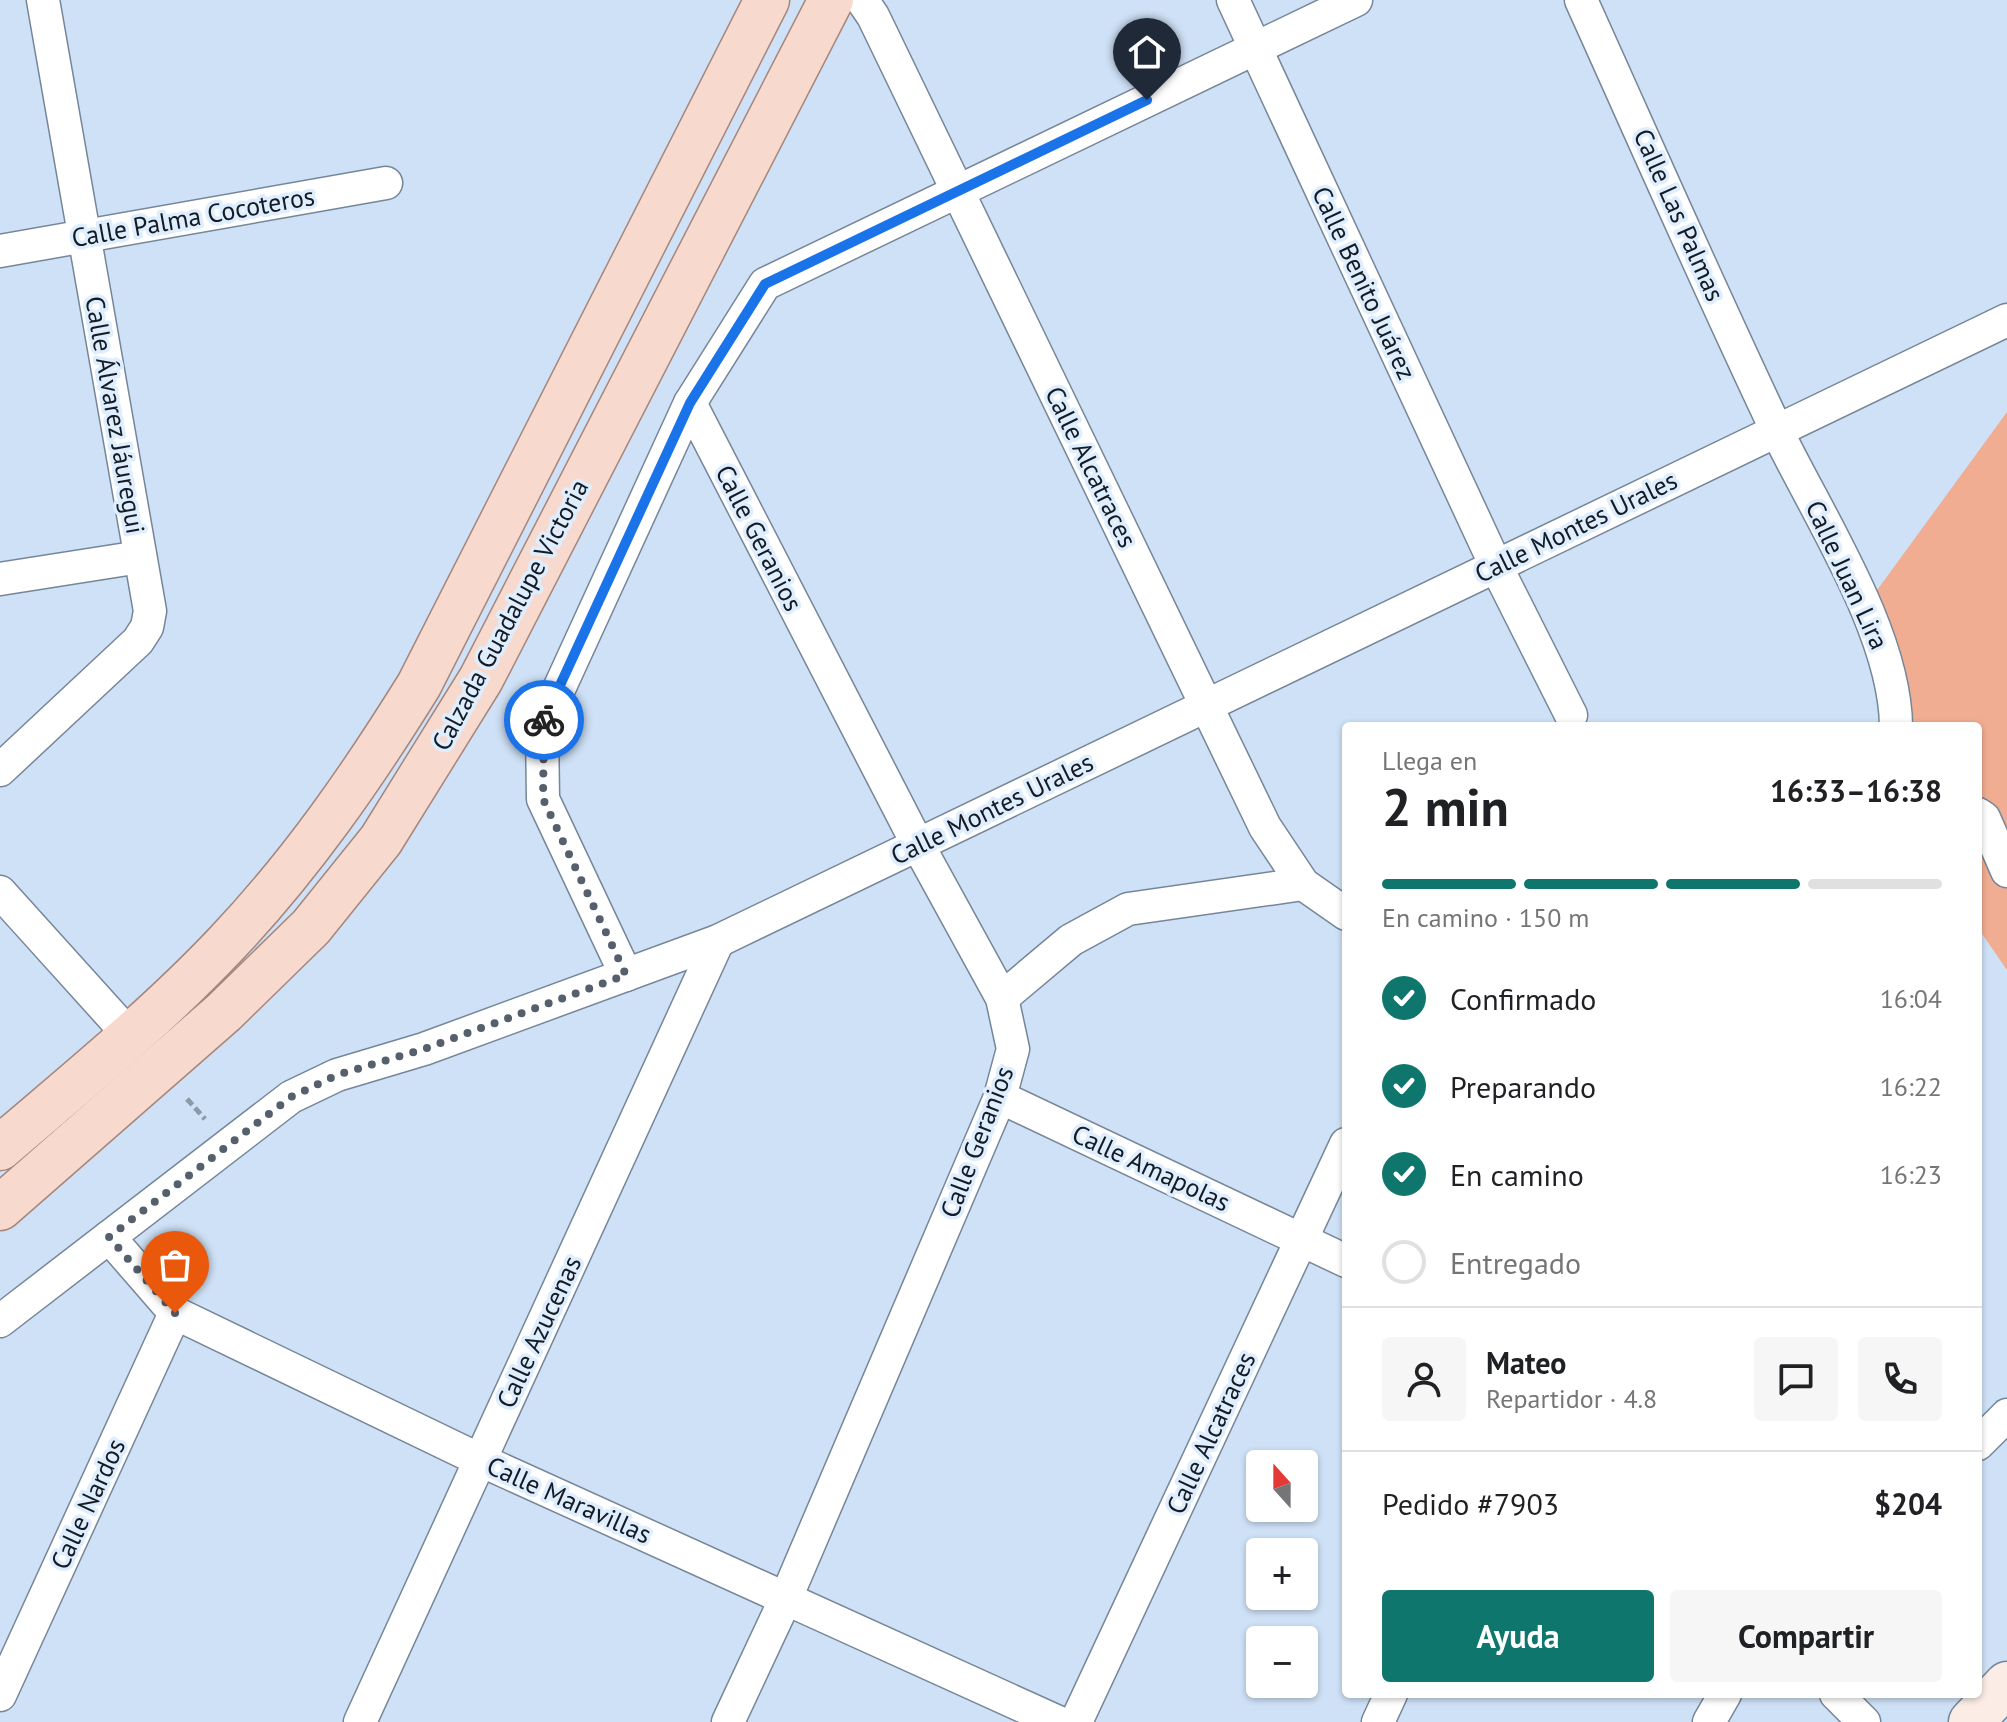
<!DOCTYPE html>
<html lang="es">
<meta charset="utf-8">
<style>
body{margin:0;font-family:"PT Sans",sans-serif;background:#f6f6f6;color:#202124;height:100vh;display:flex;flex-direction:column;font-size:30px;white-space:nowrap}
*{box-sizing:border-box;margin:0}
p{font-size:26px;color:#757577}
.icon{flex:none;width:44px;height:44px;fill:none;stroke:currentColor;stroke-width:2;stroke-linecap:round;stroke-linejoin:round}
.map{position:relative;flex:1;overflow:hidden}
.drawer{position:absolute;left:1342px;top:722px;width:640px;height:976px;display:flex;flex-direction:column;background:#fff;border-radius:8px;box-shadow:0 2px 6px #0004}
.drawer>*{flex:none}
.needle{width:52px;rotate:339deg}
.tools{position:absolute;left:1246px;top:1450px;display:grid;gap:16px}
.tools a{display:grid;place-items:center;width:72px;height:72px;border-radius:8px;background:#fff;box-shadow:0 2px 6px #0004;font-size:40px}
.pin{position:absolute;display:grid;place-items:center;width:68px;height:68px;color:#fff;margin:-82px -34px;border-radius:50% 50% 50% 0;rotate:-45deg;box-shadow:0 0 8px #0007}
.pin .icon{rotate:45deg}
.courier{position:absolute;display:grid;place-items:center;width:80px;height:80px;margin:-40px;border:6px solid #1a73e8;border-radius:50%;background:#fff;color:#222;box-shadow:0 2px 10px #0007}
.overview em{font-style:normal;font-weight:700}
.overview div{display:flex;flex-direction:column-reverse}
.overview{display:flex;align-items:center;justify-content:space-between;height:136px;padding:0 40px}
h1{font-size:52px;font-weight:700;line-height:60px}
.bar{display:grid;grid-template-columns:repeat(4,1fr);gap:12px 8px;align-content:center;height:96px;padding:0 40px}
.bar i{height:10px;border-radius:6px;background:#e0e0e0}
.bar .current{background:#0f766e}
.bar p{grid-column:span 4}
.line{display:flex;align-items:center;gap:20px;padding:0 40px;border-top:2px solid #e0e0e0}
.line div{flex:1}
.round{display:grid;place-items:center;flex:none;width:84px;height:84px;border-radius:8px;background:#f6f6f6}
ol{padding:0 40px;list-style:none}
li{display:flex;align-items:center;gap:24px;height:88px}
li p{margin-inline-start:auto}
li .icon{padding:8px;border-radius:50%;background:#0f766e;color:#fff;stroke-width:4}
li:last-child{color:#757577}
li i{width:44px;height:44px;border:4px solid #e0e0e0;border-radius:50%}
.button{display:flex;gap:16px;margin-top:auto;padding:16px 40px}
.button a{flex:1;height:92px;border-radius:8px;background:#0f766e;color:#fff;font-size:32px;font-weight:700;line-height:92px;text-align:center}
.button a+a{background:#f6f6f6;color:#202124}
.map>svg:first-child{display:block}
.green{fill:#f1ad91}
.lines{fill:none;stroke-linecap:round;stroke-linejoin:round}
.street-casing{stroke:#768699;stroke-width:35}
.secondary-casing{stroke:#768699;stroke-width:47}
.primary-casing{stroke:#a5867c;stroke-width:47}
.path{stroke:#8b99a9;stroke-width:5;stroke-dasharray:8 4;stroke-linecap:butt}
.street{stroke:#fff;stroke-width:32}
.secondary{stroke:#fbece6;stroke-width:44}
.primary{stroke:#f8d9cd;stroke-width:44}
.done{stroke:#55606c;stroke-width:8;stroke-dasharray:0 14.4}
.route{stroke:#1a73e8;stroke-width:10}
.labels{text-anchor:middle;stroke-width:7;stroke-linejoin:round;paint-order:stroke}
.street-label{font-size:26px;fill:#141b22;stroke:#dfeeff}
</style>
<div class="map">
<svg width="2007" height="1722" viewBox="0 0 2007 1722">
<rect width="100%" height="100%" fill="#cfe1f6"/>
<polygon class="green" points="2007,412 2007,970 1978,928 1978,726 1893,726 1875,593"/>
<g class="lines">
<g class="street-casing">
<g id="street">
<polyline points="862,0 873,16 1265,827 1303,884 1346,914"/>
<polyline points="1233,0 1496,566 1571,715"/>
<path d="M1581 0C1646 144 1709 288 1777 431 1818 516 1895 632 1896 726"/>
<polyline points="0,251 386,183"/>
<polyline points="690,403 918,845 1002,998 1013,1049 1000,1097 786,1598 728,1722"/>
<polyline points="0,579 140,557"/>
<polyline points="0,770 138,641 147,627 150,611 43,0"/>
<polyline points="1978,814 1984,818 2007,871"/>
<polyline points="0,892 130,1036"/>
<polyline points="626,975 543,799 542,726 690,403 765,284 1356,0"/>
<polyline points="1002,998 1071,940 1128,909 1303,884"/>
<polyline points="1000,1097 1346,1261"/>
<polyline points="109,1237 175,1313 480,1460 1058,1722"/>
<polyline points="0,1321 291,1097 337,1075 424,1049 718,941 2007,320"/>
<polyline points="1978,1444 2007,1415"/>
<polyline points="1836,1694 1864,1722"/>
<polyline points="0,1695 175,1313"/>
<polyline points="360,1722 718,941"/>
<polyline points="1076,1722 1346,1144"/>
<polyline points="1378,1722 1391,1694"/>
<polyline points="1709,1722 1725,1694"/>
</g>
</g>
<g class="secondary-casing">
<polyline id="secondary" points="1971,1722 2007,1684"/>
</g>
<g class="primary-casing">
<g id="primary">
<path d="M0 1148C77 1082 157 1017 226 944 301 865 362 777 419 685L767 0"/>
<polyline points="0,1208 224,1012 311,927 381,840 481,679 831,0"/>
</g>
</g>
<polyline class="path" points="187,1099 205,1119"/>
<use href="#street" class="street"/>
<use href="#secondary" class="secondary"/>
<use href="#primary" class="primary"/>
</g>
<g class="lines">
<polyline class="done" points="175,1313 109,1237 291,1097 337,1075 424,1049 626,975 543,799 544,720"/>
<polyline class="route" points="544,720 690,403 765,284 1147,100"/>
</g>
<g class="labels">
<g class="street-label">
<text transform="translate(1679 215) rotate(66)" y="9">Calle Las Palmas</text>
<text transform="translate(193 217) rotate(-10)" y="9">Calle Palma Cocoteros</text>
<text transform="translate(1364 283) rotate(65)" y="9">Calle Benito Juárez</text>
<text transform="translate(115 415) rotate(80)" y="9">Calle Álvarez Jáuregui</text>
<text transform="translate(1091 467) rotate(64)" y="9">Calle Alcatraces</text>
<text transform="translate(1576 527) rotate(-26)" y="9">Calle Montes Urales</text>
<text transform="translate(759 538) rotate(63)" y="9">Calle Geranios</text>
<text transform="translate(1847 575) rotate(65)" y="9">Calle Juan Lira</text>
<text transform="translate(510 615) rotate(-62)" y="9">Calzada Guadalupe Victoria</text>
<text transform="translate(992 809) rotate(-26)" y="9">Calle Montes Urales</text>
<text transform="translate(977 1142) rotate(-69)" y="9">Calle Geranios</text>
<text transform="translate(1151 1168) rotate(25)" y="9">Calle Amapolas</text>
<text transform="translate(539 1332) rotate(-65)" y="9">Calle Azucenas</text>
<text transform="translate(1211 1433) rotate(-65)" y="9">Calle Alcatraces</text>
<text transform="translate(569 1500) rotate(24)" y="9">Calle Maravillas</text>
<text transform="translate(88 1504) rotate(-65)" y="9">Calle Nardos</text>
</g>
</g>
</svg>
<div class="tools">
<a><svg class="needle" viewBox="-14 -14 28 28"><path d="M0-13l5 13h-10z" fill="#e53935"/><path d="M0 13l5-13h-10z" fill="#757577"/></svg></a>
<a>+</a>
<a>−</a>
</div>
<div class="pin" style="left:175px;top:1313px;background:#ea580c"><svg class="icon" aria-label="bag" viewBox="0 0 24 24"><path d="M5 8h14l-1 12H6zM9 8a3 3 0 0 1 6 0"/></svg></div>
<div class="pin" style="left:1147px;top:100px;background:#1f2937"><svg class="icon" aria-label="home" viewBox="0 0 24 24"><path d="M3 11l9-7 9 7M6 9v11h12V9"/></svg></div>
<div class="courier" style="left:544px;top:720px"><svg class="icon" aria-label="bike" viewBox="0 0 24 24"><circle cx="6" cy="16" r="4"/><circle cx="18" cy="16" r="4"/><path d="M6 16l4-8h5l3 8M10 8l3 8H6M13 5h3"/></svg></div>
<section class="drawer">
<div class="overview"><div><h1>2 min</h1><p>Llega en</p></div><em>16:33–16:38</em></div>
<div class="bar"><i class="current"></i><i class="current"></i><i class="current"></i><i></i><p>En camino · 150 m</p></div>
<ol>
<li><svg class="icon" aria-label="check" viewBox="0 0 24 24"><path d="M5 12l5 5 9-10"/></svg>Confirmado<p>16:04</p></li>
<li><svg class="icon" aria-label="check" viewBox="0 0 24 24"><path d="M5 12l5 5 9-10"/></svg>Preparando<p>16:22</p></li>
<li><svg class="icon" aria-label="check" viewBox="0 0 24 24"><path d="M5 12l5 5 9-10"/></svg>En camino<p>16:23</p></li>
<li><i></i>Entregado</li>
</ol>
<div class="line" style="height:144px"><a class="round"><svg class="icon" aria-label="person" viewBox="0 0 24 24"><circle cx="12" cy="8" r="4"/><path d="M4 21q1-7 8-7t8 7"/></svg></a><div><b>Mateo</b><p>Repartidor · 4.8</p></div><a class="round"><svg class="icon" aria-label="chat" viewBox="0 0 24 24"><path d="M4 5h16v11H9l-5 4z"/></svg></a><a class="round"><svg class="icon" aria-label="phone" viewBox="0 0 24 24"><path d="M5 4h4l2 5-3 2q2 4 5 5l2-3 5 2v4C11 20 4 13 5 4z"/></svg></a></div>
<div class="line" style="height:104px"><div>Pedido #7903</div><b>$204</b></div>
<div class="button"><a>Ayuda</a><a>Compartir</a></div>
</section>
</div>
